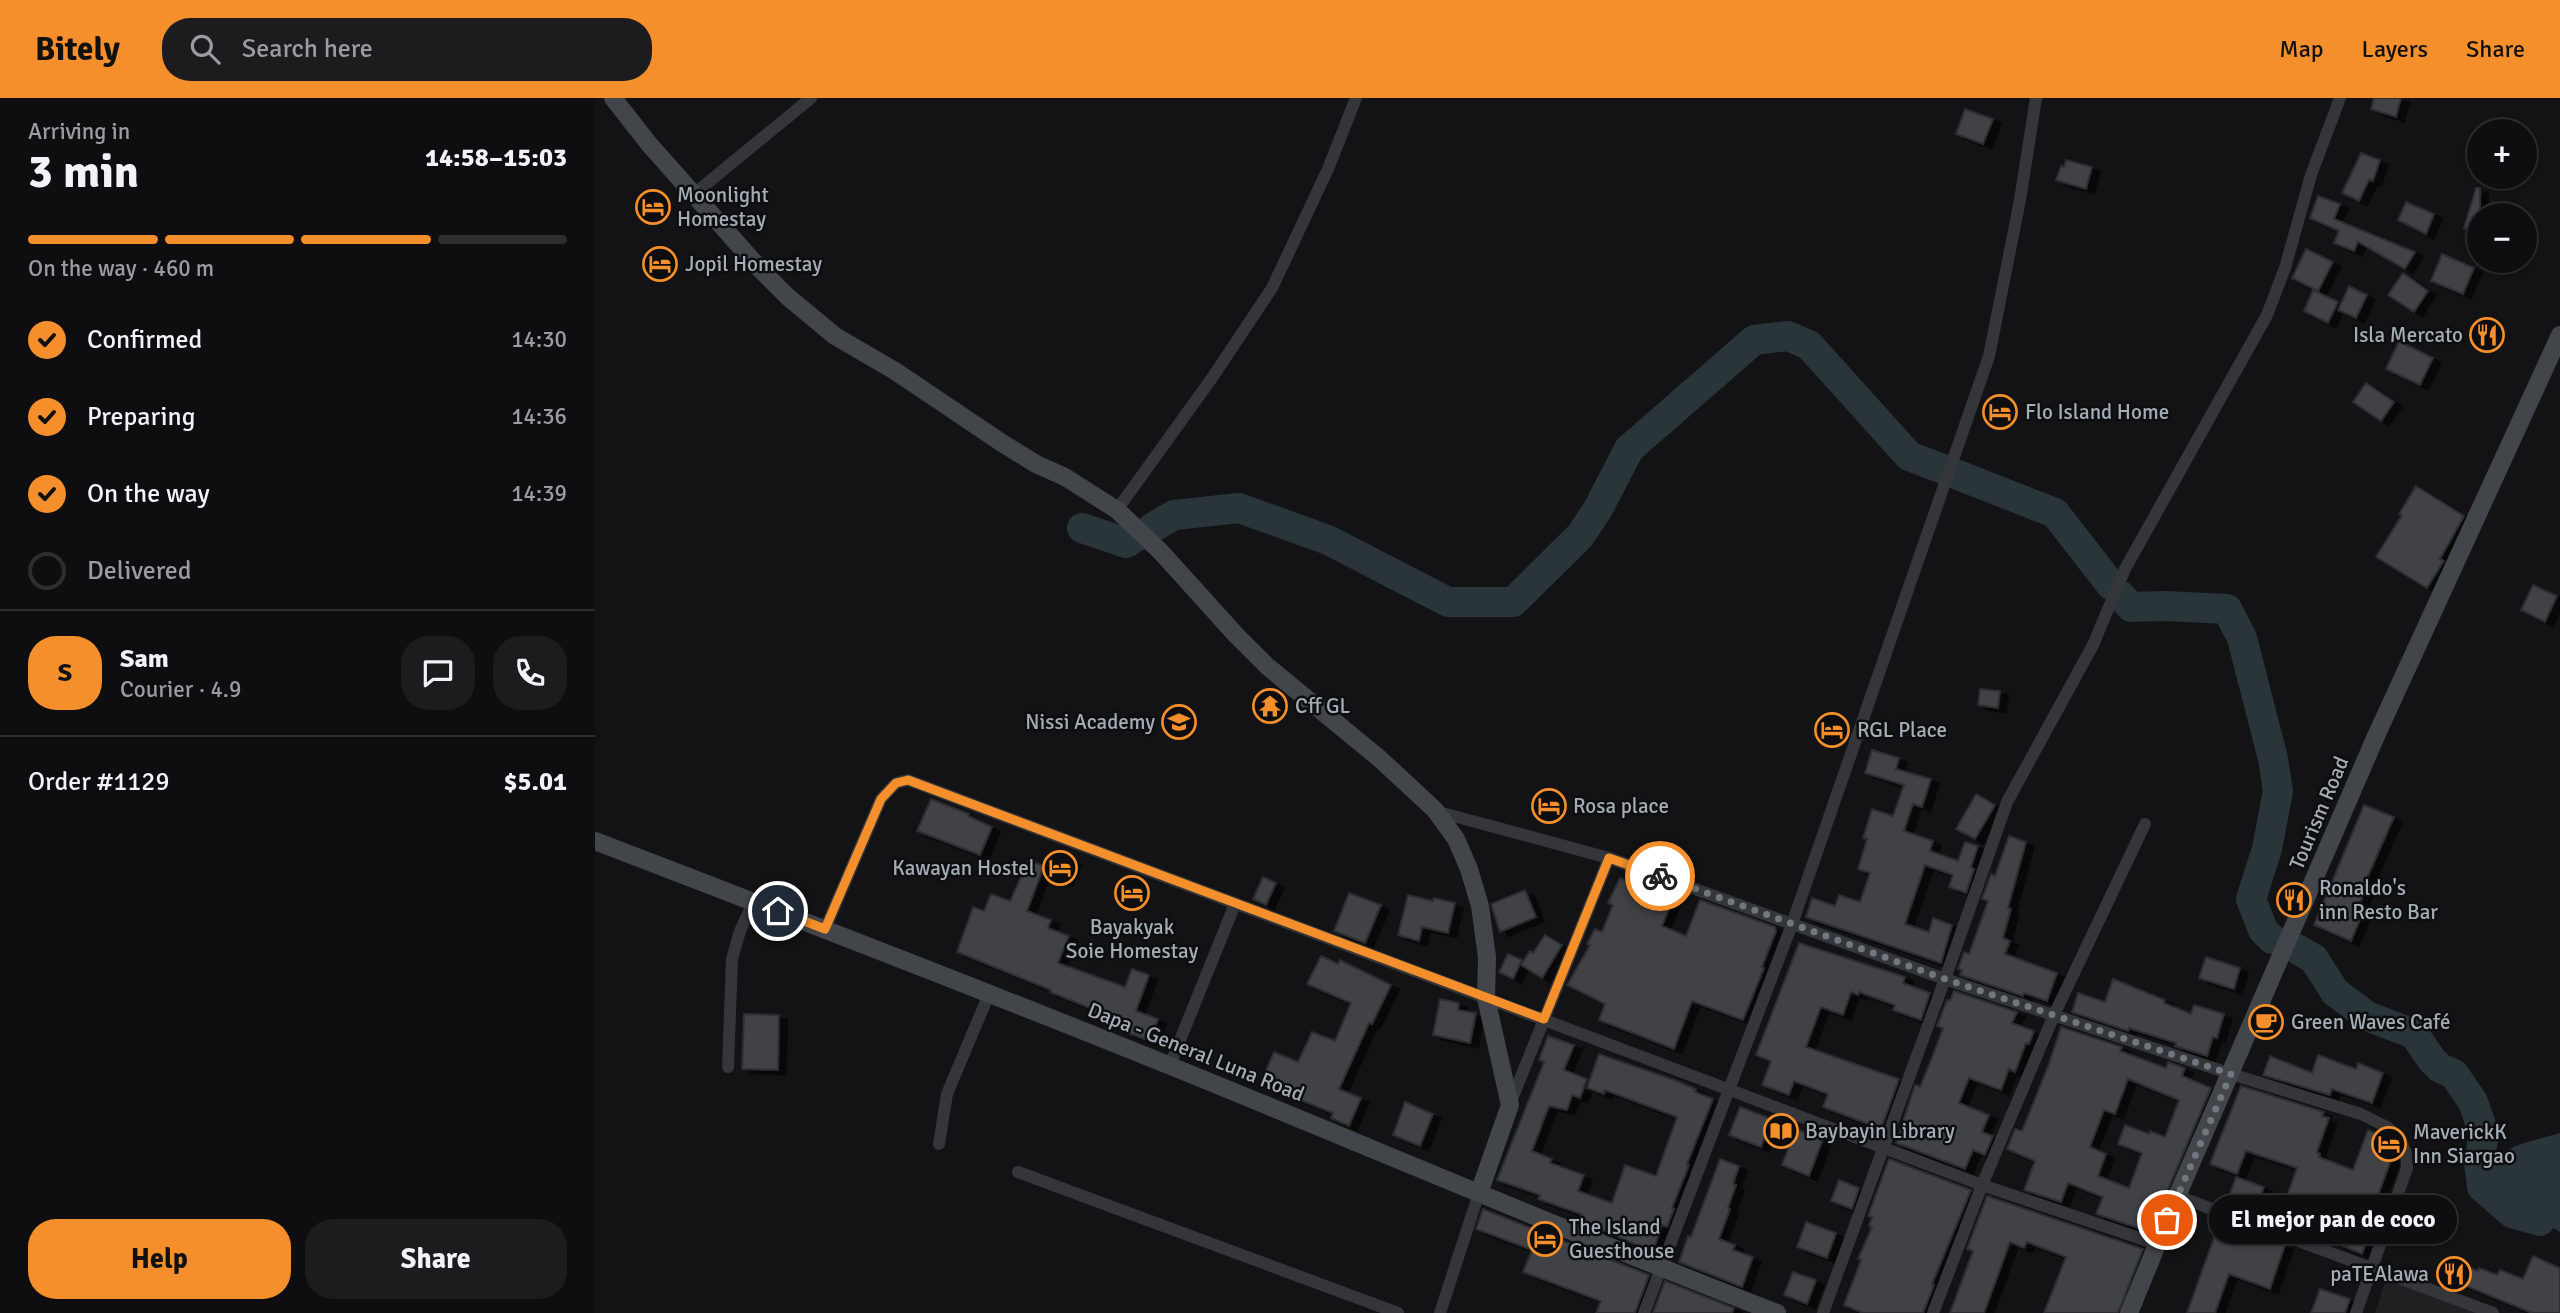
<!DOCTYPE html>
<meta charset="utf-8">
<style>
body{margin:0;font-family:Signika,sans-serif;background:#1c1c1e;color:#f1f3f6;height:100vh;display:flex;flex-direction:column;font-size:26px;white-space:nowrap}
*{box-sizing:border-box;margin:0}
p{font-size:23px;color:#9b9c9f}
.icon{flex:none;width:38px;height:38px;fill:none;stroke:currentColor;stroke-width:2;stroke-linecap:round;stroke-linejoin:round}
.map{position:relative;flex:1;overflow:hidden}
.side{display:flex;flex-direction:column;background:#0e0e10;width:595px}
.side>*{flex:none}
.buttons{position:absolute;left:1872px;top:21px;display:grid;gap:14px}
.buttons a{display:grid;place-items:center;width:70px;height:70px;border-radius:50%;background:#0e0e10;box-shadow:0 2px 5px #0004,0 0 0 2px #2e2e30;font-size:35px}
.pin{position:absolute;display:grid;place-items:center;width:60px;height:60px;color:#fff;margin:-30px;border:4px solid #fff;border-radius:50%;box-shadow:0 2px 7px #0007}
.courier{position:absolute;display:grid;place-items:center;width:70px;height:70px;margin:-35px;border:5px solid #f58f2b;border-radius:50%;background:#fff;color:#222;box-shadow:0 2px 9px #0007}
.bubble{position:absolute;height:49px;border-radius:24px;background:#0e0e10;box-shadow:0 2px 5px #0004,0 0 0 2px #2e2e30;font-size:23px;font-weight:800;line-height:49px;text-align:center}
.overview em{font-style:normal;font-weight:800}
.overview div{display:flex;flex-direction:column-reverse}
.overview{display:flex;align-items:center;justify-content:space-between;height:119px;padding:0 28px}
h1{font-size:46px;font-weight:800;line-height:52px}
.bar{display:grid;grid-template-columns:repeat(4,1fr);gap:10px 7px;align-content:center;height:84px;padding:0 28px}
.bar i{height:9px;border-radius:5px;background:#2e2e30}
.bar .active{background:#f58f2b}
.bar p{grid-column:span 4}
.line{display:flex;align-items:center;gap:18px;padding:0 28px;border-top:2px solid #2e2e30}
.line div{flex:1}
.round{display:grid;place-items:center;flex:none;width:74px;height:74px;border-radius:28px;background:#1c1c1e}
ol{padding:0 28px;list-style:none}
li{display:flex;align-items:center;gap:21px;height:77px}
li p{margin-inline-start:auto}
li .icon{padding:7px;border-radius:50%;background:#f58f2b;color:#111;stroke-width:4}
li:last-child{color:#9b9c9f}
li i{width:38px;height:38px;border:4px solid #2e2e30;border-radius:50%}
.cta{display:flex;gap:14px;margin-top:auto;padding:14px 28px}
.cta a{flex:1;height:80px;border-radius:28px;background:#f58f2b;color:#111;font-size:28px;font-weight:800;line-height:80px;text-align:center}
.cta a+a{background:#1c1c1e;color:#f1f3f6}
header{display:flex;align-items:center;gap:42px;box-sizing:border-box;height:98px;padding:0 35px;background:#f58f2b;color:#111}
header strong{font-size:33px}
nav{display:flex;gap:38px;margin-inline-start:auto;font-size:24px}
.search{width:490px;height:63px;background:#1c1c1e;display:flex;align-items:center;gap:18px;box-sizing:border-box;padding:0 24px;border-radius:28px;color:#9b9c9f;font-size:26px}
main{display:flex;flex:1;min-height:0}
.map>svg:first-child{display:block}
.built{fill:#1f2022}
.water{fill:#293539}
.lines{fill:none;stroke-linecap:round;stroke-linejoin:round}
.river{stroke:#293539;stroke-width:30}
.building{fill:#3f4245;stroke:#2d2e31;stroke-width:2;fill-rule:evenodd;filter:url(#shadow)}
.street{stroke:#34363a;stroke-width:12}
.secondary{stroke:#42454a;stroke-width:18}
.done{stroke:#71777e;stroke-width:7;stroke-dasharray:0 12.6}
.route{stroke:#f58f2b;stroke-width:9}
.labels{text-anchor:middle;stroke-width:5;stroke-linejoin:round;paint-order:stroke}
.poi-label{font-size:21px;fill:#a4adb6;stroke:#0e0e10;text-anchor:start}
.street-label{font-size:21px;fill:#a4adb6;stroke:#0e0e10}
</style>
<header>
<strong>Bitely</strong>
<div class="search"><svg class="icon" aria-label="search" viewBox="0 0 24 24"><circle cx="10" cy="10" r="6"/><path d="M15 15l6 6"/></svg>Search here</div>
<nav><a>Map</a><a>Layers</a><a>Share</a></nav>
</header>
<main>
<section class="side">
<div class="overview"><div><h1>3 min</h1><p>Arriving in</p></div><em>14:58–15:03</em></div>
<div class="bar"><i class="active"></i><i class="active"></i><i class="active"></i><i></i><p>On the way · 460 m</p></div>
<ol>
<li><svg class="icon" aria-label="check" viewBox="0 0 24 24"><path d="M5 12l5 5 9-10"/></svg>Confirmed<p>14:30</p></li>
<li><svg class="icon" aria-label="check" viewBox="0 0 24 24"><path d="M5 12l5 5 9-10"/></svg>Preparing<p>14:36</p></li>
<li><svg class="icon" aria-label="check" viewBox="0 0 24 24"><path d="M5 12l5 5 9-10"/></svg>On the way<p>14:39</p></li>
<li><i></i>Delivered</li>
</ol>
<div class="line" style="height:126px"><b class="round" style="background:#f58f2b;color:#111">S</b><div><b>Sam</b><p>Courier · 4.9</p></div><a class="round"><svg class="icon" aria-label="chat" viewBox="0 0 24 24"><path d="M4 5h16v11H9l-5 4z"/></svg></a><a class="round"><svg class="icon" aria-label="phone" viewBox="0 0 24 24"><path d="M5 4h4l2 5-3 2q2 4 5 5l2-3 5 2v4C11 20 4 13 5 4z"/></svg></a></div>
<div class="line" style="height:91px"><div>Order #1129</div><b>$5.01</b></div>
<div class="cta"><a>Help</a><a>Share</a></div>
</section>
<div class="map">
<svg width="1965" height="1215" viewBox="0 0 1965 1215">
<defs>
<filter id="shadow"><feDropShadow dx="8" dy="4.5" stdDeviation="0" flood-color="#0009"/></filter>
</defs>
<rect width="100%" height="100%" fill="#131315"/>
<polygon class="built" points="1792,1177 1888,1215 1780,1215"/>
<path class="water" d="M1965 1035V1134L1899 1093 1893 1082C1897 1046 1937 1044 1965 1035Z"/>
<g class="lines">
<g class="river">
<polyline points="1363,377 1460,415 1516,487"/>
<polyline points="487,430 531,445 542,438"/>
<polyline points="557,430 579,417 644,410 733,442 853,504 918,504 985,438 1003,411 1034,351 1159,242 1193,238 1214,247 1314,358 1348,371"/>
<polyline points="1526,498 1536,509 1569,508 1632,511 1647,540 1678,661 1683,693 1672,751 1656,801 1668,832 1677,841"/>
<polyline points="1702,851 1719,861 1740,894 1772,918 1819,936 1837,962 1845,970 1859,976 1878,1004 1889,1036 1884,1065 1887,1089 1917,1115 1945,1123"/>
</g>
</g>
<g class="building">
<polygon points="1779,0 1806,0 1801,19 1776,11"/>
<polygon points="1370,11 1398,21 1388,46 1361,36"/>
<polygon points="1766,55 1785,62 1778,83 1774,82 1764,103 1747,95"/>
<polygon points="1471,62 1497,69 1491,91 1461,82 1466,68 1469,69"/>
<polygon points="1881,90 1885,90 1885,135 1869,130"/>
<polygon points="1723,98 1745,106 1739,121 1820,154 1810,171 1763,144 1759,153 1739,145 1744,133 1715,120"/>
<polygon points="1811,104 1839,116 1831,136 1803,122"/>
<polygon points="1711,151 1738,164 1723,193 1697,180"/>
<polygon points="1847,156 1879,170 1868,196 1836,183"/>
<polygon points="1808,175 1833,193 1819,214 1793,197"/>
<polygon points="1754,188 1772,197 1761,220 1743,212"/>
<polygon points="1718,192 1743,204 1733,225 1709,213"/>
<polygon points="1804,243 1838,260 1825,287 1791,271"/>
<polygon points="1771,285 1799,304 1786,323 1758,304"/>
<polygon points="1821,388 1869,418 1845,461 1849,463 1847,466 1832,490 1781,459 1807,417 1804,416"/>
<polygon points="1938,487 1962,498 1950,524 1926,512"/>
<polygon points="1385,591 1405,593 1403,610 1383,607"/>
<polygon points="1277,652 1304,660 1301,671 1336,681 1327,709 1318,706 1309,733 1338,743 1335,753 1363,763 1370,744 1383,748 1376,769 1379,771 1371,795 1354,789 1358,777 1330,767 1310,826 1334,834 1338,820 1357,827 1346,865 1211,819 1217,800 1240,808 1244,797 1265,804 1275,775 1263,771 1272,741 1268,740 1277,711 1298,718 1309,687 1270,675"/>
<polygon points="1381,696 1400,707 1380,741 1361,731"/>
<polygon points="336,701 374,716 373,718 397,729 385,757 322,733"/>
<polygon points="1769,707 1799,719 1769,787 1772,788 1762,812 1768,814 1756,843 1719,827"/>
<polygon points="1414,738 1431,744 1413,810 1416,811 1408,840 1415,843 1410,856 1462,875 1452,903 1429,895 1428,898 1365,877 1367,872 1363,871 1369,854 1374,856 1393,803 1387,801 1396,776 1400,778"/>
<polygon points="459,755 478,763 469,784 450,776"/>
<polygon points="434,762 449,768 432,813 456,822 453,830 474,838 463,865 530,889 537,871 554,877 541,913 563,921 555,943 530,934 532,930 494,913 495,910 455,894 456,892 362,854 378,809 389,813 396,796 415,803"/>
<polygon points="668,779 681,785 671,807 658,801"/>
<polygon points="1025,780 1077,803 1067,828 1091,838 1105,802 1180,829 1181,833 1167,869 1169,870 1148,922 1097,903 1079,951 1004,922 1010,906 972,887 995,847 992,846 1000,831 1007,834 1018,807 1013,805"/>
<polygon points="930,792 941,819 905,834 896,806"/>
<polygon points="754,795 786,807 770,845 739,833"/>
<polygon points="813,797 838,803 839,800 860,805 853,835 827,829 824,843 803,837"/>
<polygon points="950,837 967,847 947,880 926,867 935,853 938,855"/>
<polygon points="1204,845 1310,879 1308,885 1335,895 1326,922 1298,912 1300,907 1264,894 1263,897 1256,894 1248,917 1226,909 1211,949 1304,981 1286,1031 1228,1009 1233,996 1199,983 1194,997 1167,987 1176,963 1161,957"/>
<polygon points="913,856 927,862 918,881 904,874"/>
<polygon points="726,858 743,866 745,862 796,887 777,926 774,925 744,991 766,1000 754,1028 736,1020 738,1015 665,986 679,954 703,964 717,934 740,943 756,905 712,886"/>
<polygon points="1611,859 1645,870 1639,891 1604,880"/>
<polygon points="1518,881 1570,902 1569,905 1596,916 1599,907 1629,916 1622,940 1618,939 1612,958 1580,948 1581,945 1534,930 1533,933 1477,914 1483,895 1510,904"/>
<polygon points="1359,893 1422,914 1417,925 1439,933 1434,946 1431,945 1420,974 1414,971 1406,992 1374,980 1364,1005 1394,1017 1387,1034 1398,1038 1390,1057 1378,1052 1370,1071 1301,1045 1320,987 1325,989 1335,965 1348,930 1342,928 1352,902 1355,903"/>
<polygon points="845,901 864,905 863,912 881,915 875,945 838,937"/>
<polygon points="149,916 184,917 183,972 147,971"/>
<path d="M1466 929 1527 949 1525 953 1571 970 1573 964 1590 970 1587 978 1616 990 1555 1134 1501 1116 1508 1099 1473 1085 1466 1104 1429 1092 1440 1063 1412 1051 1420 1031 1427 1033 1454 966ZM1533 981 1584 1002 1570 1039 1555 1033 1554 1036 1530 1027 1523 1046 1547 1055 1534 1090 1503 1078 1511 1056 1495 1049 1509 1012 1520 1016Z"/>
<polygon points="953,938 979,947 969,972 992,981 985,1000 977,997 972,1012 954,1008 937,1053 957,1061 955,1065 989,1077 983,1093 1017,1105 1030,1067 1061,1078 1082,1019 1010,992 1009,996 992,990 1004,956 1082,983 1101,991 1100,994 1118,1001 1092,1066 1094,1067 1077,1110 1079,1111 1072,1129 1067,1127 1058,1154 984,1122 986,1116 943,1101 945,1097 902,1082 949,964 944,962"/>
<polygon points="1723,957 1761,971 1763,965 1788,975 1777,1005 1737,991 1735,997 1668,977 1675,958 1717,975"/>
<polygon points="1646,988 1729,1014 1727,1018 1734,1020 1722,1054 1725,1056 1724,1059 1758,1072 1773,1032 1788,1038 1798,1046 1800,1051 1781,1103 1785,1104 1767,1156 1704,1130 1696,1131 1682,1126 1702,1070 1651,1053 1642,1076 1615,1066"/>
<polygon points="810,1004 838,1016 825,1048 798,1037"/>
<polygon points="1145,1009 1177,1021 1166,1049 1134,1037"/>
<polygon points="1201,1031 1228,1041 1214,1078 1187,1067"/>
<polygon points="1125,1061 1144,1068 1138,1086 1141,1087 1133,1110 1135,1111 1124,1141 1140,1147 1138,1152 1158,1159 1147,1189 1084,1164 1093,1138 1096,1139"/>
<polygon points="1294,1061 1376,1092 1337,1186 1339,1187 1328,1215 1268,1215 1249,1207 1266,1162 1263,1161 1277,1129 1274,1128 1277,1119 1273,1118"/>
<polygon points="1641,1079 1669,1089 1658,1117 1631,1107"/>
<polygon points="1244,1082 1264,1090 1257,1111 1236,1103"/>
<polygon points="1392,1098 1548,1151 1523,1215 1449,1215 1471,1159 1432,1144 1429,1150 1415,1144 1389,1215 1355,1215 1378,1153 1372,1151"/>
<polygon points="888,1111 1054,1177 1040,1215 1001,1215 1006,1203 928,1174 937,1152 881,1131"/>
<polygon points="1625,1123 1652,1133 1651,1135 1690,1147 1675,1191 1634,1176 1620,1215 1592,1215"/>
<polygon points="1211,1124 1241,1135 1232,1160 1202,1149"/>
<polygon points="1938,1158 1965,1170 1965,1215 1937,1215 1852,1180 1859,1163 1883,1173 1884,1170 1902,1177 1905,1172 1928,1181"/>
<polygon points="1198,1174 1221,1182 1212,1206 1189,1197"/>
<polygon points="1070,1183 1139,1210 1137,1215 1058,1215"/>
<polygon points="1725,1191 1755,1201 1750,1215 1716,1215"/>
</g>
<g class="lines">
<g class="street">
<polyline points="99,96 216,0"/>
<polyline points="522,412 617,280 677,190 733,71 761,0"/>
<polyline points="840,713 1014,760 1350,881 1412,704 1498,547 1530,471 1672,217 1690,170 1716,77 1745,0"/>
<polyline points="230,831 286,701 301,685 313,682 1387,1087 1562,1146"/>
<polyline points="575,967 640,806"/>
<polyline points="133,969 137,861 145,833 159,803"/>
<polyline points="915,1006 1014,760"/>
<polyline points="344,1046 352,996 394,896"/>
<polyline points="423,1074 803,1215"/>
<polyline points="1582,1098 1898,1215"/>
<polyline points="845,1215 884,1095"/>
<polyline points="1049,1215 1197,826 1394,258 1425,102 1441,0"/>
<polyline points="1228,1215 1350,881 1636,976 1766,1016 1792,1029 1805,1041 1811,1055 1812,1070 1761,1215"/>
<polyline points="1338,1215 1387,1087 1459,917 1550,726"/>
</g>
<g class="secondary">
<polyline points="18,0 54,46 166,172 193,199 240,238 300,273 407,345 441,366 470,379 522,412 566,454 641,537 672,568 785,661 840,712 861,741 874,771 885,808 892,859 891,900 915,1007 884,1095"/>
<path d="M0 743C193 817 386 891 578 969 780 1051 979 1137 1182 1215"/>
<polyline points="1534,1215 1582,1098 1781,638 1965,237"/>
</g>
</g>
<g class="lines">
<polyline class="done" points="1065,778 1350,881 1636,976 1572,1122"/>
<polyline class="route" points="183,813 230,831 286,701 301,685 313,682 949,921 1014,760 1065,778"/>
</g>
<defs>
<g id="hotel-ring" transform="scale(1.75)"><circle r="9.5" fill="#0e0e10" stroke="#f58f2b" stroke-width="1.5"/><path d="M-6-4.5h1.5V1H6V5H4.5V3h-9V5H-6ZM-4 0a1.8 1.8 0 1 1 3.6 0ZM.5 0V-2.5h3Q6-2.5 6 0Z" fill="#f58f2b"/></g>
<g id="restaurant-ring" transform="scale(1.75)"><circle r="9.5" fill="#0e0e10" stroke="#f58f2b" stroke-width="1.5"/><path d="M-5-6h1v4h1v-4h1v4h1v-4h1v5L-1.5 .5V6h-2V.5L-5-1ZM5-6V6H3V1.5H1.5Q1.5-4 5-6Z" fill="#f58f2b"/></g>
<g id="temple-ring" transform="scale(1.75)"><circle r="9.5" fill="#0e0e10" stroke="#f58f2b" stroke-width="1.5"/><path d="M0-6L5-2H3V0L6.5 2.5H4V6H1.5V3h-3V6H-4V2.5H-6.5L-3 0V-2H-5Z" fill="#f58f2b"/></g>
<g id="school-ring" transform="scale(1.75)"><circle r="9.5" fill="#0e0e10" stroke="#f58f2b" stroke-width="1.5"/><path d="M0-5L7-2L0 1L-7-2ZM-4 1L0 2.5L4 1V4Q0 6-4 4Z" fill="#f58f2b"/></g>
<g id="cafe-ring" transform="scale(1.75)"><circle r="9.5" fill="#0e0e10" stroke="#f58f2b" stroke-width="1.5"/><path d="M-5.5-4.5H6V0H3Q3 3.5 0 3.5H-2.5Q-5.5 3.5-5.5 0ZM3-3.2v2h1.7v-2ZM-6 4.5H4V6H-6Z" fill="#f58f2b"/></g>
<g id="library-ring" transform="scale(1.75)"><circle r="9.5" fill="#0e0e10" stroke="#f58f2b" stroke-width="1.5"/><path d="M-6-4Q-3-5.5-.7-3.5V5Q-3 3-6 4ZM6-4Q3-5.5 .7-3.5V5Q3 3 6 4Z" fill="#f58f2b"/></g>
</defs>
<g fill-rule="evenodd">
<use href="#hotel-ring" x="58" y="109"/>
<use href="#hotel-ring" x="65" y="166"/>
<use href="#restaurant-ring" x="1892" y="237"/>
<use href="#hotel-ring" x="1405" y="314"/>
<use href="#temple-ring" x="675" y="608"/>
<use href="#school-ring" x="584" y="624"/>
<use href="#hotel-ring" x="1237" y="632"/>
<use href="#hotel-ring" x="954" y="708"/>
<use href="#hotel-ring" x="465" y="770"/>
<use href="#hotel-ring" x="537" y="795"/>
<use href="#restaurant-ring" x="1699" y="802"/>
<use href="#cafe-ring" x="1671" y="924"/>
<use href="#library-ring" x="1186" y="1033"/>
<use href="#hotel-ring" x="1794" y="1046"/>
<use href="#hotel-ring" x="950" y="1141"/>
<use href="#restaurant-ring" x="1859" y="1176"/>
</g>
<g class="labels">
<g class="poi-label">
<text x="82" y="104">Moonlight<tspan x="82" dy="24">Homestay</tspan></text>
<text x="90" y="173">Jopil Homestay</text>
<text x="1868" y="244" text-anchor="end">Isla Mercato</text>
<text x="1430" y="321">Flo Island Home</text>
<text x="700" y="615">Cff GL</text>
<text x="560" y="631" text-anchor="end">Nissi Academy</text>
<text x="1262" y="639">RGL Place</text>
<text x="978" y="715">Rosa place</text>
<text x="440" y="777" text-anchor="end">Kawayan Hostel</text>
<text x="1724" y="797">Ronaldo's<tspan x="1724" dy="24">inn Resto Bar</tspan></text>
<text x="537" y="836" text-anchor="middle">Bayakyak<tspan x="537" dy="24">Soie Homestay</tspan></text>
<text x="1696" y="931">Green Waves Café</text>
<text x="1210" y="1040">Baybayin Library</text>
<text x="1818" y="1041">MaverickK<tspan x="1818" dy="24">Inn Siargao</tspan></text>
<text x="974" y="1136">The Island<tspan x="974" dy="24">Guesthouse</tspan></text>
<text x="1834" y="1183" text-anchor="end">paTEAlawa</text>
</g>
<g class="street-label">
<text transform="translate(1724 715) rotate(-67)" y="7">Tourism Road</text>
<text transform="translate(601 954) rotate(22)" y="7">Dapa - General Luna Road</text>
</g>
</g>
</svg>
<div class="buttons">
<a>+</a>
<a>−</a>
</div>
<div class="pin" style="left:1572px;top:1122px;background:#ea580c"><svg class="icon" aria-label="bag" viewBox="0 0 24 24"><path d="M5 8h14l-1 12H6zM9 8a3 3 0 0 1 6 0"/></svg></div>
<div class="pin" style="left:183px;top:813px;background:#1f2937"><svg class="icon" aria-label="home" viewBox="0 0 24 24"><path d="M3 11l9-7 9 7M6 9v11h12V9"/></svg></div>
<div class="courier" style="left:1065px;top:778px"><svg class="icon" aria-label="bike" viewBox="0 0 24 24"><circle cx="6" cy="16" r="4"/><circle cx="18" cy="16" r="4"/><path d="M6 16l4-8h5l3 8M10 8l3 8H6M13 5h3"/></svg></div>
<div class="bubble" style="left:1614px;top:1097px;width:248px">El mejor pan de coco</div>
</div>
</main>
